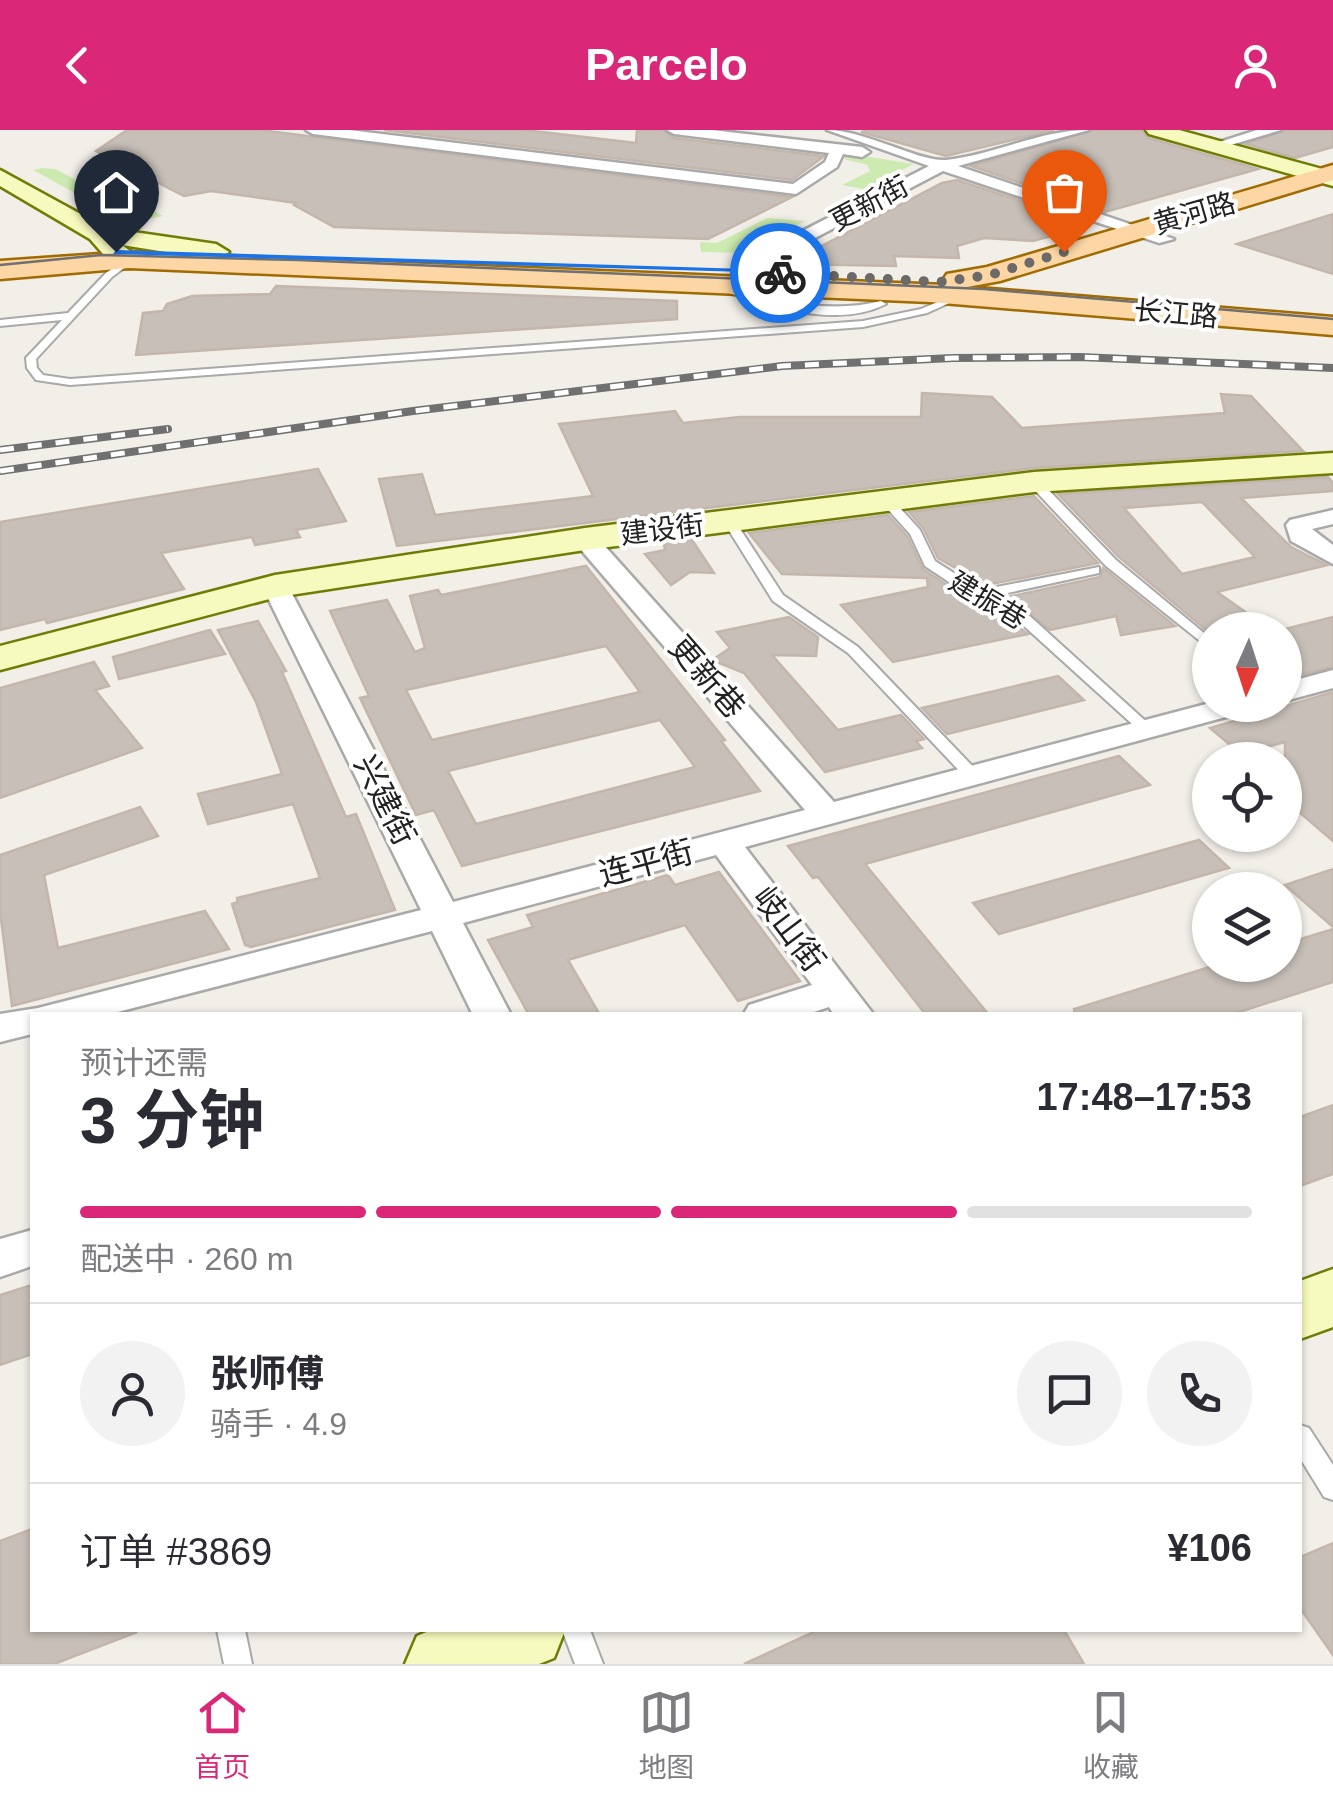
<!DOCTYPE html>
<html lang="zh">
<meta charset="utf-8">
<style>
body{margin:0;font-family:Arial,"Noto Sans SC",sans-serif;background:#f2f2f3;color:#2b2b33;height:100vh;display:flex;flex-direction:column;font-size:38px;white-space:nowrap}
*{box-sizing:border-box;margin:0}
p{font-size:32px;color:#7c7c81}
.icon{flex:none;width:55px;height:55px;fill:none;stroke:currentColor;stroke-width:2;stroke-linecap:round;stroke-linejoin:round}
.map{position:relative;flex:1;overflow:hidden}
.details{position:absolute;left:30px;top:882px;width:1272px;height:620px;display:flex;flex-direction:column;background:#fff;border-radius:0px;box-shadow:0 2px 8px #0004}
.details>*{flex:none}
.needle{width:65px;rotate:183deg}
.fabs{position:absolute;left:1192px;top:482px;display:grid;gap:20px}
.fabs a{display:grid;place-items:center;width:110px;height:110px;border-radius:50%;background:#fff;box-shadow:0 2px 8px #0004;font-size:50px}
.pin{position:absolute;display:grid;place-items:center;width:85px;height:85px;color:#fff;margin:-102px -42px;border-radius:50% 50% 50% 0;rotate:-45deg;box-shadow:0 0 10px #0007}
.pin .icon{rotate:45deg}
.courier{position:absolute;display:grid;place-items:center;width:100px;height:100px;margin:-50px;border:8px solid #1a73e8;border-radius:50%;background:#fff;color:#222;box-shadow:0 2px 12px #0007}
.headline em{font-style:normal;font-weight:700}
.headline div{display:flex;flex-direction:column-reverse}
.headline{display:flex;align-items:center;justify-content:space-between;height:170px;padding:0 50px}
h1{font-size:65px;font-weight:700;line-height:75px}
.bar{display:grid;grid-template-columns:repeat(4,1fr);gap:15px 10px;align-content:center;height:120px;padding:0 50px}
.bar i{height:12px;border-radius:8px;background:#e1e1e2}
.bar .on{background:#db2777}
.bar p{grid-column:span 4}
.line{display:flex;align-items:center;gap:25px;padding:0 50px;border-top:2px solid #e1e1e2}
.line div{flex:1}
.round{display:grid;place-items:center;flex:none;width:105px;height:105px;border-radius:52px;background:#f2f2f3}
header{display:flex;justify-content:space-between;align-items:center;height:130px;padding:0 50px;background:#db2777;color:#fff;font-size:45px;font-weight:700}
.dock{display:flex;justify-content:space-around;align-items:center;height:140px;border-top:2px solid #e1e1e2;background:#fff;font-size:28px;color:#7c7c81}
.dock a{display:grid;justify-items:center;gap:5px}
.dock .on{color:#db2777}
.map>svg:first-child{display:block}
.grass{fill:#cdebb0}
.building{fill:#c7bfb8;stroke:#c4b6ab;stroke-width:2.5;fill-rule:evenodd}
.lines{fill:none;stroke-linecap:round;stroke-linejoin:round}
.lane-casing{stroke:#a9a9a9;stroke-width:4}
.street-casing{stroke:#a9a9a9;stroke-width:5}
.secondary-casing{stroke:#707d05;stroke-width:5}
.primary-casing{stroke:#a06b00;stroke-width:5}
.lane{fill:#fff;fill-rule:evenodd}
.street{fill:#fff;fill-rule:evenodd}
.secondary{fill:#f7fabf;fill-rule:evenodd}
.primary{fill:#fcd6a4;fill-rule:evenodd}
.tram{stroke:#707070;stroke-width:2.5}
.rail-casing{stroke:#707070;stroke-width:8}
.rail{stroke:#fff;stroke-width:5;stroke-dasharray:14;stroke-linecap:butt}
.route{fill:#1a73e8}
.done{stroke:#6b6a68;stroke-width:10;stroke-dasharray:0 18}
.labels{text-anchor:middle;stroke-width:8;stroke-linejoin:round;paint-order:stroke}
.far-street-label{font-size:28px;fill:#222;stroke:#fff}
.street-label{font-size:32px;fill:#222;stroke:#fff}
</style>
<header><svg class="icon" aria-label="back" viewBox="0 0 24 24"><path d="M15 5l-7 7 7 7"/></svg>Parcelo<svg class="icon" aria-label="person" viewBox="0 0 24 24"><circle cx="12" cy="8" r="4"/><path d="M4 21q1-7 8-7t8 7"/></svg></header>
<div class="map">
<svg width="1333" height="1534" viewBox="0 0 1333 1534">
<rect width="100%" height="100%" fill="#f2efe9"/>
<g class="grass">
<polygon points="845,23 914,34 864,59 842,55 870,41 867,35 844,29"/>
<polygon points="42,38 56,39 111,70 128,67 163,86 129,93 33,40"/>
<polygon points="767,88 805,91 742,123 701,122 700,112 717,113"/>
</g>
<g class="building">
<polygon points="127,0 260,0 792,67 708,109 334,97 294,75 296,73 211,61 184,66 96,21"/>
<polygon points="384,0 525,0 636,13 637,0 663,0 674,8 824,26 792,50"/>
<polygon points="870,0 1054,0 946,26 861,2"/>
<polygon points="1093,0 1142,0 1148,8 1258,39 1105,82 971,36"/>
<polygon points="1285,0 1333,0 1333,17 1295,28 1246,14"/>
<polygon points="957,50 1085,92 1071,97 1077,99 1033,111 984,108 957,116 959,128 894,126 896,136 787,134 942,53"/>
<polygon points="1333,84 1333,144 1237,114"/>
<polygon points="276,156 677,171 677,189 136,225 143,183 163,181 167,174 192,166 270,164"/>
<polygon points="922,263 992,267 1022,298 1225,283 1221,264 1251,266 1303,321 1034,338 397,416 379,349 422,344 435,385 593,366 559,294 675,281 683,293 740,287 921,287"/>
<polygon points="318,339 346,391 296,400 300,407 255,415 252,407 161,423 184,459 47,493 45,489 0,500 0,392"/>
<path d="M1328 347 1333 353V361L1241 368 1291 417 1327 435 1217 462 1271 500H1206L1119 427 1058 364ZM1202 372 1255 427 1182 444 1124 378Z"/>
<polygon points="1034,366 1098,433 986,455 938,428 923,398 909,382"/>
<polygon points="888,385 907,406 923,439 959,463 979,469 1028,504 893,532 841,475 928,457 927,448 782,444 749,403"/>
<polygon points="692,410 714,443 690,442 671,455 645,424 665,420 664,414"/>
<path d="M586 436 725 610 721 611 760 661 462 736 434 680 416 685 360 568 369 566 330 481 387 470 415 522 425 518 410 466 438 460 441 465ZM606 516 640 562 432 610 406 560ZM660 590 695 637 476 694 448 641Z"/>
<polygon points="1103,438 1175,496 1121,505 1116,486 1050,500 1008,467 1100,447"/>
<polygon points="789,487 818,507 816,526 772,525 838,600 901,585 924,609 916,611 922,618 825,642 744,543 712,530 730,518 717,502"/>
<polygon points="1333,487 1333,537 1285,549 1285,499"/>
<polygon points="258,491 286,541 282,542 346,687 356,684 395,780 251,817 245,815 232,774 238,772 237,768 320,748 293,674 208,694 198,664 282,644 256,572 218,500"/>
<polygon points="210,500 225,524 119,549 113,527"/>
<polygon points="94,532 109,556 95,560 142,618 0,668 0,558"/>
<polygon points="1058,546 1084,570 947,604 922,578"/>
<polygon points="1333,562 1333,711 1285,670 1285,612 1241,624 1210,598"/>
<polygon points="1119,626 1150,655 865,734 989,885 926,885 818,747 813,748 788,716"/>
<polygon points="140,677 158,706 44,745 58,818 205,781 229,819 12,876 0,781 0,725"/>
<polygon points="1199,710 1229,738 999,804 973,773"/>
<polygon points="1333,739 1333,797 1285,755"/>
<polygon points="719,742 800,851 738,871 685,795 568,830 600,885 529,885 488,810 533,797 527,785 668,745 675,755"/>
<polygon points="1333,799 1333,852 1230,885 1075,885 1074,879 1216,835 1285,835 1285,814"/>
<polygon points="1333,975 1333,1044 1300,1056 1300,987"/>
<polygon points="32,1155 32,1224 0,1235 0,1165"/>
<polygon points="32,1399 32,1500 137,1502 54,1534 0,1534 0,1411"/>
<polygon points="1333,1413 1333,1525 1300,1478 1300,1427"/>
<polygon points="818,1500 1064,1500 1084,1534 744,1534"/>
</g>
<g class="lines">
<g class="lane-casing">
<g id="lane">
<polygon points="129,127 132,132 112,147 36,229 37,238 43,245 70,249 863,191 921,179 959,163 967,165 927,183 863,197 70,255 36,250 27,238 26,228 62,190 0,196 0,190 68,183 106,143"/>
<path d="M721 155C775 169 825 185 881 171L886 174C835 200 769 174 718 160V156Z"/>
<polygon points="1030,349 1038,349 1116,430 1210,508 1210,519 1106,436 1030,355"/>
<polygon points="883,368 891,368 920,400 935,431 971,454 986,459 1099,437 1099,443 998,465 1023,480 1151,596 1154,599 1151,602 1141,602 1013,486 981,466 961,460 925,436 910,404 883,374"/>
<polygon points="729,387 733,388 783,465 858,517 980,644 982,647 980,650 968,650 848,523 773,471 723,391"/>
<polygon points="1300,1295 1309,1298 1333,1335 1333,1370 1324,1367 1300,1328"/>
<polygon points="217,1500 245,1500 252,1534 224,1534"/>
<polygon points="562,1500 590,1500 603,1534 575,1534"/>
</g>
</g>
<g class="street-casing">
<g id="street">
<polygon points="306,0 349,0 793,54 825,32 829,23 674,4 667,0 711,0 862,17 870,22 862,27 843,24 837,37 796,64 313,4"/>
<path d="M827 0C865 0 919 32 946 30 995 25 1039 0 1089 0L958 36 1174 109 1159 113 943 41 748 143H736V135L929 36Z"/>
<polygon points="1257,0 1281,0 1214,20 1207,16"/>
<polygon points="1333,380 1333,394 1312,399 1333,415 1333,434 1291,411 1286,395 1290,390"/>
<polygon points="585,401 594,404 834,672 1210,573 1252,575 1248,581 745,717 874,885 834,885 829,877 805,885 743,885 749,875 812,855 716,725 463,793 511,885 473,885 432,801 106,885 32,885 32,904 0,912 0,884 38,878 421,780 262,456 266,450 284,450 288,456 453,772 805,680 576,414 572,409"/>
<polygon points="1333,540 1333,558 1285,571 1285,553"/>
<polygon points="32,1100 32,1136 0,1147 0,1109"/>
</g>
</g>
<g class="secondary-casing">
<g id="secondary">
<polygon points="1146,0 1179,0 1333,42 1333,56 1149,4"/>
<polygon points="0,40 106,98 216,114 229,122 216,130 122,115 142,130 129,138 111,133 90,109 0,56"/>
<polygon points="1333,323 1333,343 1034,362 585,420 277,467 0,540 0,516 275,445 585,398 1034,342"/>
<polygon points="1333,1139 1333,1197 1300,1209 1300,1151"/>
<polygon points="431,1500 565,1500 554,1528 539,1534 405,1534 417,1506"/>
</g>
</g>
<g class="primary-casing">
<polygon id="primary" points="1333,35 1333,50 1000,151 967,157 1333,187 1333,205 930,172 129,138 0,149 0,131 129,122 946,155 943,150 947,144 987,137"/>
</g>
<use href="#lane" class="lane"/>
<use href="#street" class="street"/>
<use href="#secondary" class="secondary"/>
<use href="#primary" class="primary"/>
<polyline class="tram" points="0,135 101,125 298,130 984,159 1333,189"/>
<g class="rail-casing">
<g id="rail">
<polyline points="0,320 168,299"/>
<polyline points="0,341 413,281 782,236 953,228 1080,227 1333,238"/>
</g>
</g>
<use href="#rail" class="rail"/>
</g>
<polygon class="route" points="116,120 780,140 784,143 113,124"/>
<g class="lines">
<polyline class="done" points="780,143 939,152 990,145 1064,122"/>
</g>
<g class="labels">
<g class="far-street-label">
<text transform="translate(869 73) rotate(-28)" y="10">更新街</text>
<text transform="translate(1194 83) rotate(-16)" y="10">黄河路</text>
<text transform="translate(1176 183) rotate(5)" y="10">长江路</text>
<text transform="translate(662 399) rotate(-7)" y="10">建设街</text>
<text transform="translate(988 470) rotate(31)" y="10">建振巷</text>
</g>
<g class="street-label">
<text transform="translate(707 547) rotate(49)" y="11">更新巷</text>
<text transform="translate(385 670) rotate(63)" y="11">兴建街</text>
<text transform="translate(646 733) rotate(-15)" y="11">连平街</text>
<text transform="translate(789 799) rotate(53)" y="11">岐山街</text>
</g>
</g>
</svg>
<div class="fabs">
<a><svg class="needle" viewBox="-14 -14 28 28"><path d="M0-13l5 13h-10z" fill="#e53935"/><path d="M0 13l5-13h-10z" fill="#7c7c81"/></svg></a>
<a><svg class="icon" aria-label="locate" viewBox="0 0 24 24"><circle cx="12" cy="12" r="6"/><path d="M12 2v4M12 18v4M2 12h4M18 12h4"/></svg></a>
<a><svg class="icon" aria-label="layers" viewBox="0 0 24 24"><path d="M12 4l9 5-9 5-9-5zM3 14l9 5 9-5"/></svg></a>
</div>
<div class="pin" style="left:1064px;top:122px;background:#ea580c"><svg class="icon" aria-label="bag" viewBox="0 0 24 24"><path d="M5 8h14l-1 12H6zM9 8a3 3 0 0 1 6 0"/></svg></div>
<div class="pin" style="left:116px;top:122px;background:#1f2937"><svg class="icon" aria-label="home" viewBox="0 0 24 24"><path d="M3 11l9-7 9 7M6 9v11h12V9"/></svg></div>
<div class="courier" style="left:780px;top:143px"><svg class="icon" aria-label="bike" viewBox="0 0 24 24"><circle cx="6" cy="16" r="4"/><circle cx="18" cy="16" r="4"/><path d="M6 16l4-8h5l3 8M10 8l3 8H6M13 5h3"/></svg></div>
<section class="details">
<div class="headline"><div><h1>3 分钟</h1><p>预计还需</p></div><em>17:48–17:53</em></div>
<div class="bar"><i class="on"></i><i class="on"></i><i class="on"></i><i></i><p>配送中 · 260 m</p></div>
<div class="line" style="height:180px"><a class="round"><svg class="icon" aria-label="person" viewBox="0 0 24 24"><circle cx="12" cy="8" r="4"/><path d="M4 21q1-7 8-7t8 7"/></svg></a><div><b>张师傅</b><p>骑手 · 4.9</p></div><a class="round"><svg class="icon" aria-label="chat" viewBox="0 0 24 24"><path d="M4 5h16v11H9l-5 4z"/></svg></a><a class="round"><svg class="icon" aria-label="phone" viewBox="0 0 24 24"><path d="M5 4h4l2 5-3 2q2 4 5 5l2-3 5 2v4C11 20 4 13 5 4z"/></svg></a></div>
<div class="line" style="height:130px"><div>订单 #3869</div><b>¥106</b></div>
</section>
</div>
<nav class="dock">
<a class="on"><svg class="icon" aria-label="home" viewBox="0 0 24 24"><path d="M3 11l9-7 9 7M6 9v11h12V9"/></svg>首页</a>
<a><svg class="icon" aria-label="map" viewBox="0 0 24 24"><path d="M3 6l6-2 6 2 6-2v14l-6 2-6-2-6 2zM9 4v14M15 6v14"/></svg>地图</a>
<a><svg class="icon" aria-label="saved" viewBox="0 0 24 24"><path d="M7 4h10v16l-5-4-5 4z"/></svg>收藏</a>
</nav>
